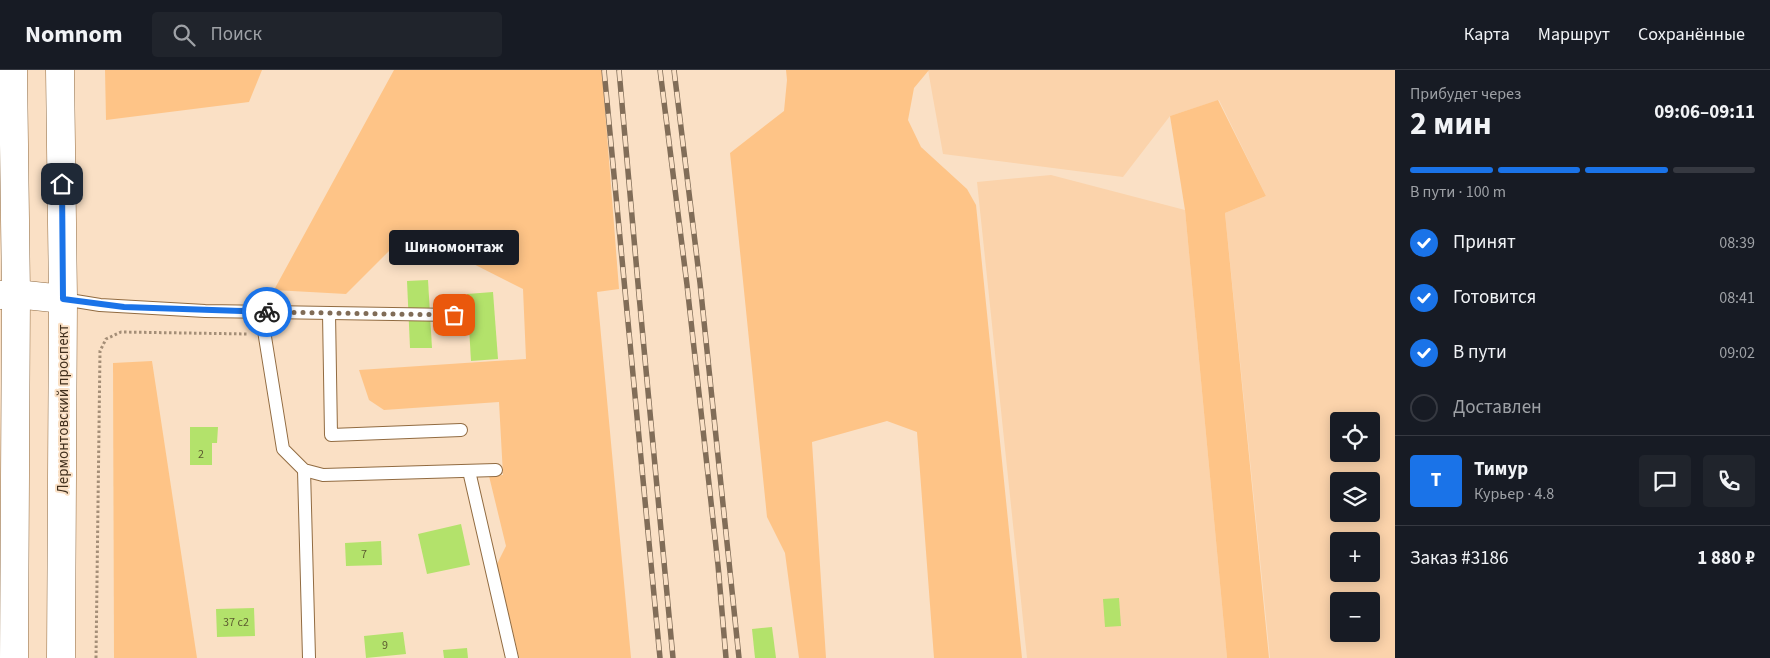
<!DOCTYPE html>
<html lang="ru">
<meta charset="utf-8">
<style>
body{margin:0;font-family:"Source Sans 3",sans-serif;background:#20242c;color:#f1f3f6;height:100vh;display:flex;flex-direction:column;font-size:19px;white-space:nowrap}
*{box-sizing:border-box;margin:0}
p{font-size:16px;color:#9ea1a6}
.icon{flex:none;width:28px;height:28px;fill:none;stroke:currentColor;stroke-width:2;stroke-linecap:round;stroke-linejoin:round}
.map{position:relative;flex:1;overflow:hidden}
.side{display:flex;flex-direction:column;background:#171b24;width:375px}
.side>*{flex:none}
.buttons{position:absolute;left:1330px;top:342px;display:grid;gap:10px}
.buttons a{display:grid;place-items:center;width:50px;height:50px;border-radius:5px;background:#171b24;box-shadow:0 2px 12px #0003;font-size:25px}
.pin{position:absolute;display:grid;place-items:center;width:42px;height:42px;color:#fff;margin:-21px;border-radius:10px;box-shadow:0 2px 8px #0006}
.courier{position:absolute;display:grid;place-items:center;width:50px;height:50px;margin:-25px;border:4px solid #1a73e8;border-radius:50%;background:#fff;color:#222;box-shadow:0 1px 6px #0007}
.bubble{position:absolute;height:35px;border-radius:5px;background:#171b24;box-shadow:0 2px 12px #0003;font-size:16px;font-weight:700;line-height:35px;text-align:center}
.head em{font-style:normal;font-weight:700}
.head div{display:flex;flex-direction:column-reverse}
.head{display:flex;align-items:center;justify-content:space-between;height:85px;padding:0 15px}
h1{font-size:32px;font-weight:700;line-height:38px}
.bar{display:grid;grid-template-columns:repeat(4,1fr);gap:8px 5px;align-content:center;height:60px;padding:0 15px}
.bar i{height:6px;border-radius:4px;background:#363941}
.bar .active{background:#1a73e8}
.bar p{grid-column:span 4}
.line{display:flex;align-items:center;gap:12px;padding:0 15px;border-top:1px solid #363941}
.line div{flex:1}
.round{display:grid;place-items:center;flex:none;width:52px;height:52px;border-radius:5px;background:#20242c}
ol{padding:0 15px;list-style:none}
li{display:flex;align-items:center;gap:15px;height:55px}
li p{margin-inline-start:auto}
li .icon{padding:5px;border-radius:50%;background:#1a73e8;color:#fff;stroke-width:4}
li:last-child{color:#9ea1a6}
li i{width:28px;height:28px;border:2px solid #363941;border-radius:50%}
header{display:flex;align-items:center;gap:30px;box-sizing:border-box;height:70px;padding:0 25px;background:#171b24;border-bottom:1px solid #363941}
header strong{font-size:24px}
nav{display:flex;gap:28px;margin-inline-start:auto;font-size:18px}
.search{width:350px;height:45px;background:#20242c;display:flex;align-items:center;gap:12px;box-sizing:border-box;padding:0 18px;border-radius:5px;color:#9ea1a6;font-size:19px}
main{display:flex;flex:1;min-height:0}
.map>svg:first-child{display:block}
.built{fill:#fbd3ab;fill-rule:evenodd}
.green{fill:#fec487}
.building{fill:#b3e26b}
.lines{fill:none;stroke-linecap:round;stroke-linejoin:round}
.service-casing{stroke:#916b41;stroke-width:14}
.secondary-casing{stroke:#916b41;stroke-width:29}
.primary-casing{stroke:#916b41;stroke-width:29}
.path{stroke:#a48e77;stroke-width:3;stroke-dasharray:2.5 2.5;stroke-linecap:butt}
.service{stroke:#fff;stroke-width:12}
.secondary{stroke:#fff;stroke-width:28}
.primary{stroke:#fff;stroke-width:28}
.rail-casing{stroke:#816d58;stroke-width:5.5}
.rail{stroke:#fae0c5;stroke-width:4;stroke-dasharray:11;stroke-linecap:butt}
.done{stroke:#806c57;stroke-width:5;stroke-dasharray:0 9}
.route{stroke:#1a73e8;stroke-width:6}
.labels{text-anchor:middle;stroke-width:4;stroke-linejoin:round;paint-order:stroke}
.number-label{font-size:12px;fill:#5c5b30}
.street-label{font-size:15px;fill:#3f2e1c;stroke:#fae0c5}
</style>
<header>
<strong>Nomnom</strong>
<div class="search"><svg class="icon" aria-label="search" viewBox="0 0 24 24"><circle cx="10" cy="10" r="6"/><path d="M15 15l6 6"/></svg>Поиск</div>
<nav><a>Карта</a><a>Маршрут</a><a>Сохранённые</a></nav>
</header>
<main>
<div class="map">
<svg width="1395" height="588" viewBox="0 0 1395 588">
<rect width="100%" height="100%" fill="#fae0c5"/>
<g class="built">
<path d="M928 0H1395V588H1270L1225 143 1266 126 1219 30 1170 46 1123 107 943 84ZM1339 351H1371V384H1339ZM1339 411H1371V444H1339ZM1339 471H1371V504H1339ZM1339 531H1371V564H1339Z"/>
<polygon points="1051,105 1185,140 1227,588 1027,588 977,112"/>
</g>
<g class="green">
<polygon points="105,0 262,0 249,32 106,50"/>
<polygon points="394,0 602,0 619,219 597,222 631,588 519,588 497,494 506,476 489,406 503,405 499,332 384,340 369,330 359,300 526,289 523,219 434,174 395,175 346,224 274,220"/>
<polygon points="786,0 929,0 914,18 908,50 921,77 967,119 976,135 1022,588 934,588 917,362 887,351 812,372 826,588 799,588 785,483 767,447 730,83 784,41 787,10"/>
<polygon points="1218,30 1266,126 1225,143 1269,588 1227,588 1185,140 1170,46"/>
<polygon points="152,291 197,588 114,588 113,293"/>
</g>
<g class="building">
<polygon points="428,210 432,278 410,278 407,211"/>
<polygon points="493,222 498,289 471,291 467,224"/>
<polygon points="190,357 218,357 217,373 212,373 212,395 190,395"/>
<polygon points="461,454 470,495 427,504 418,464"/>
<polygon points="381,471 382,495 346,496 345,473"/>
<polygon points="1119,528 1121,556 1105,557 1103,529"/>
<polygon points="254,538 255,566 217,567 216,539"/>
<polygon points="772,557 776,588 755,588 752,559"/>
<polygon points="403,562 406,584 366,588 364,566"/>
<polygon points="467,578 468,588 444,588 443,580"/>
</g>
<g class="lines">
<g class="service-casing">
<g id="service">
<polyline points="63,229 100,235 205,241 454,245"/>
<polyline points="261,242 283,379 304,400 323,405 496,400"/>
<polyline points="329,243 331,365 461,360"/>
<polyline points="304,400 309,588"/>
<polyline points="469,401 512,588"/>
</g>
</g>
<g class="secondary-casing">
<polyline id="secondary" points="0,225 16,224 63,229"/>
</g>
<g class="primary-casing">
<g id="primary">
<polyline points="13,0 16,224 14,588"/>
<polyline points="60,0 63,229 61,588"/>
</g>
</g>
<polyline class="path" points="96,588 100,281 106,269 121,262 249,264"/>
<use href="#service" class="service"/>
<use href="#secondary" class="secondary"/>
<use href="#primary" class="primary"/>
<g class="rail-casing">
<g id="rail">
<polyline points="604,0 660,588"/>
<polyline points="619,0 639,225 673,588"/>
<polyline points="660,0 687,215 718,495 726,588"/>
<polyline points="674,0 700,213 739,588"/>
</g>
</g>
<use href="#rail" class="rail"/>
</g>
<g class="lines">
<polyline class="done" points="267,242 454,245"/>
<polyline class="route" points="62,114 63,229 124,237 267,242"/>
</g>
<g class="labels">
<g class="number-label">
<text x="201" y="388">2</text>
<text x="364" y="488">7</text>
<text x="236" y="556">37 с2</text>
<text x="385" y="579">9</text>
</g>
<g class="street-label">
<text transform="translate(63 339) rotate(-90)" y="5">Лермонтовский проспект</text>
</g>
</g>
</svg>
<div class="buttons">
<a><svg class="icon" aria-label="locate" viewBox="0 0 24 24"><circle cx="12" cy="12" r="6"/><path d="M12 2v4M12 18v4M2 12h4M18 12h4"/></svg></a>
<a><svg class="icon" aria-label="layers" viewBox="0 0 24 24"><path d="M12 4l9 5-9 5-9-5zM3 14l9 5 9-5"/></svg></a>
<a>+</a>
<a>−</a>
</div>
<div class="pin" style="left:454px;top:245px;background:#ea580c"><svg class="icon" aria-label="bag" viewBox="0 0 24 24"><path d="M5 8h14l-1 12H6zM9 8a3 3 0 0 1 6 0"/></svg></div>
<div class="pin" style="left:62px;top:114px;background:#1f2937"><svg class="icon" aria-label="home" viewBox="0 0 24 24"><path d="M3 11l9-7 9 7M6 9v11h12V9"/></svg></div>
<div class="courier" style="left:267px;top:242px"><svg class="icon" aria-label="bike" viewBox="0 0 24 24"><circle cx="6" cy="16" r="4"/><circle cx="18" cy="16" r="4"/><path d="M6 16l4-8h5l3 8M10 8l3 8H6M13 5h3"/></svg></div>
<div class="bubble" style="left:389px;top:160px;width:130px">Шиномонтаж</div>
</div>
<section class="side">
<div class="head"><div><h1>2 мин</h1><p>Прибудет через</p></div><em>09:06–09:11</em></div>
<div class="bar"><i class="active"></i><i class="active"></i><i class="active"></i><i></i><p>В пути · 100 m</p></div>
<ol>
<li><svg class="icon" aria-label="check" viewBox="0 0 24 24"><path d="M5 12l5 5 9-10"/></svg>Принят<p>08:39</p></li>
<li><svg class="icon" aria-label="check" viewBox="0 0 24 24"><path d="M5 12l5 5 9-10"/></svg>Готовится<p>08:41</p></li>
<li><svg class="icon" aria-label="check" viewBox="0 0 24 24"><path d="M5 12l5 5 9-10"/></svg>В пути<p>09:02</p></li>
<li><i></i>Доставлен</li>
</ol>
<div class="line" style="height:90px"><b class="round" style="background:#1a73e8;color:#fff">Т</b><div><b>Тимур</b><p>Курьер · 4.8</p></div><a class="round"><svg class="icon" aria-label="chat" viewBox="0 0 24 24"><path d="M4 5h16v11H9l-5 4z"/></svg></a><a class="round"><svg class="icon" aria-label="phone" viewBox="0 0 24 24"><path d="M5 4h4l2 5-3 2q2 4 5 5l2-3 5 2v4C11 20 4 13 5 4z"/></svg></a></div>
<div class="line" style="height:65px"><div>Заказ #3186</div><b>1 880 ₽</b></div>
</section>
</main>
